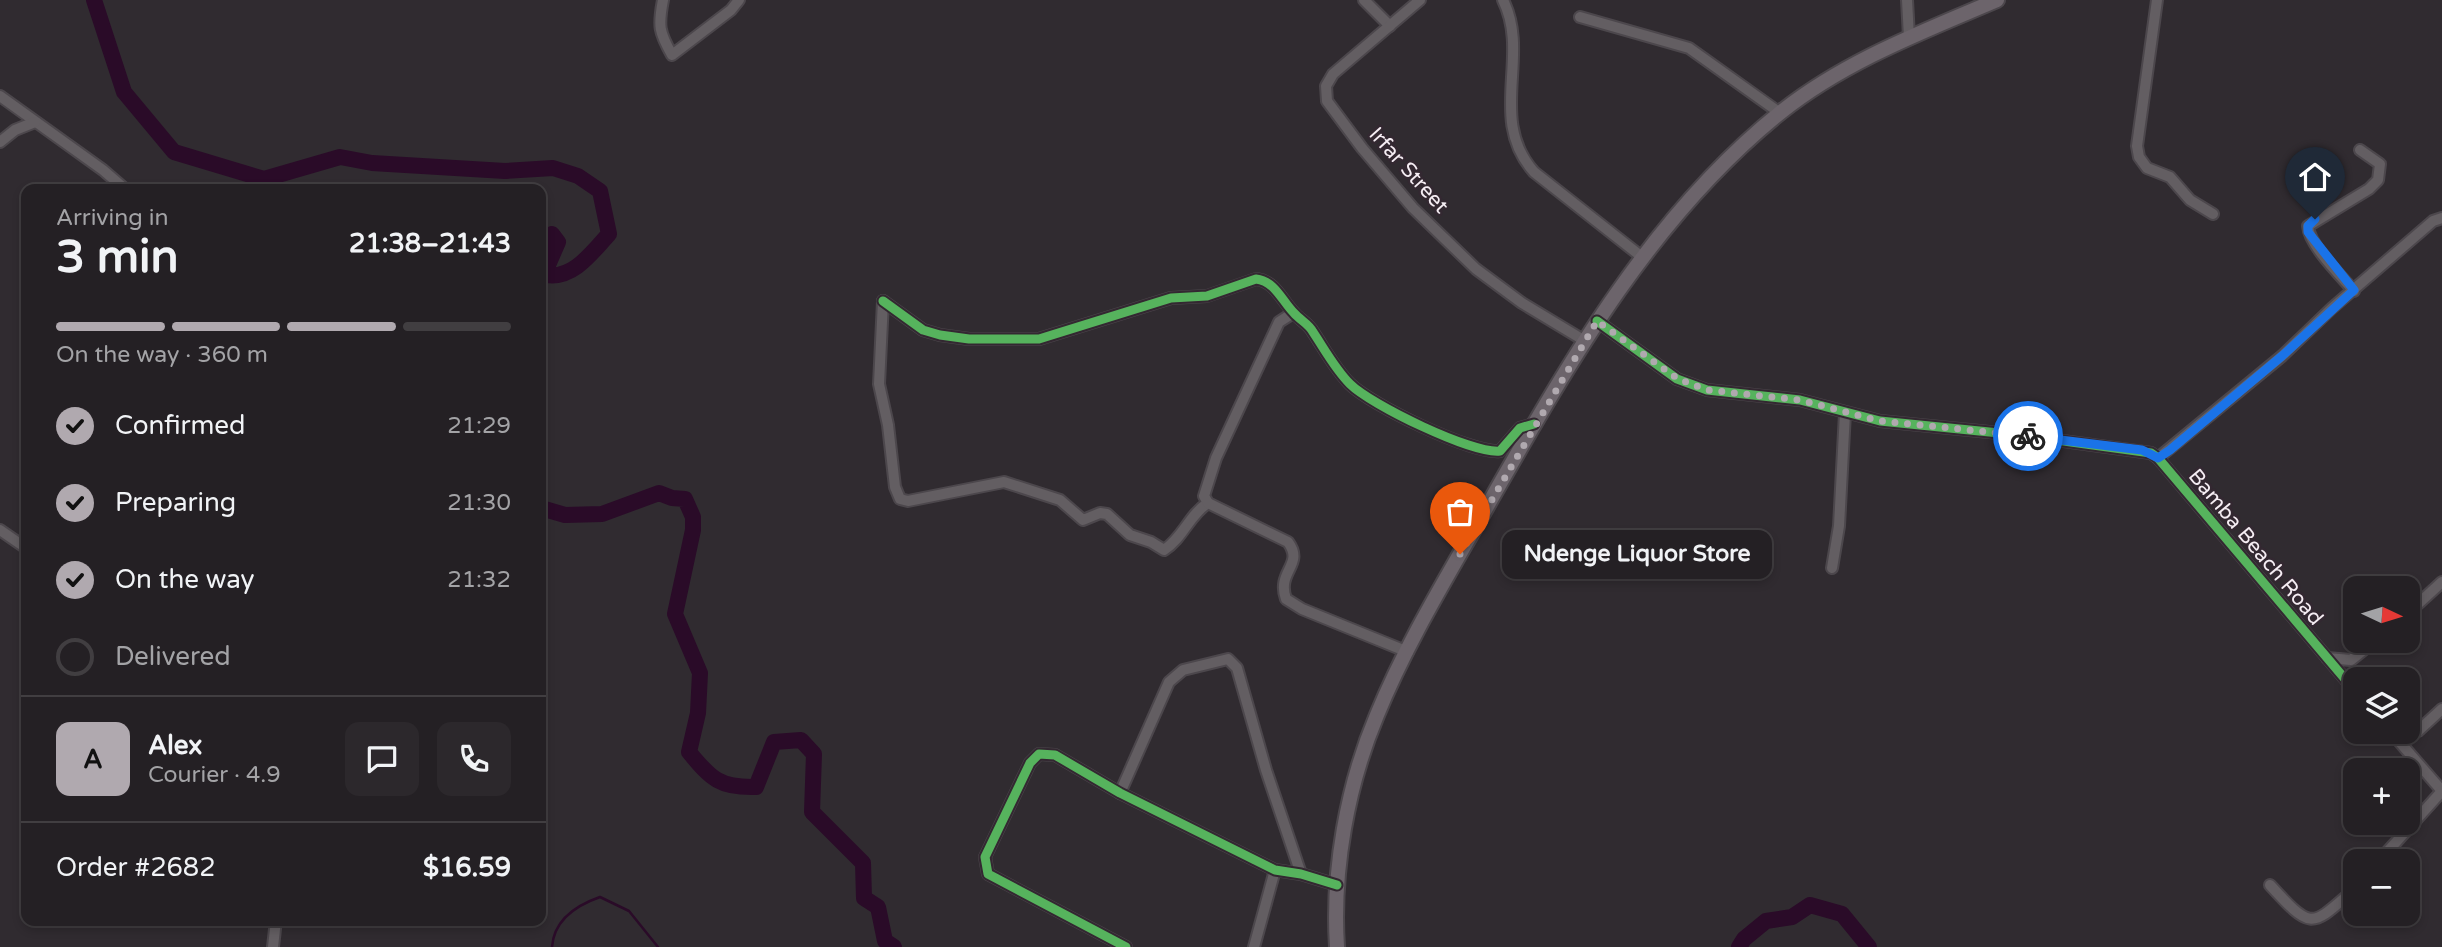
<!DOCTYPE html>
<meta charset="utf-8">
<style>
body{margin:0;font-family:"Varela Round",sans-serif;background:#2c282c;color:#f1f3f6;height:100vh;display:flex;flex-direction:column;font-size:26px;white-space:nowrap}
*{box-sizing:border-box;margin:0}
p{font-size:23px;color:#a3a3a6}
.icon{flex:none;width:38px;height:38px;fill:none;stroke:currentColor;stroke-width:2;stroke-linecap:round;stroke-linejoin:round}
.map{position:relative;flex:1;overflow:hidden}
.details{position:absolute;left:21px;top:184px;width:525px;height:742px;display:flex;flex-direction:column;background:#242024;border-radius:14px;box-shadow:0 4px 10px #0003,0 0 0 2px #413e41}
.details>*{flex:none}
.needle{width:46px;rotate:94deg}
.controls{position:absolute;left:2343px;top:576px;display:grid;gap:14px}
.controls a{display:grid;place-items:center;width:77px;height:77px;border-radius:14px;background:#242024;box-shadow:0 4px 10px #0003,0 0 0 2px #413e41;font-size:35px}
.pin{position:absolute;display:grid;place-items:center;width:60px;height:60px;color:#fff;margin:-72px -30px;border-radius:50% 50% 50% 0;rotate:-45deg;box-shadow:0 0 7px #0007}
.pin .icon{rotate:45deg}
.courier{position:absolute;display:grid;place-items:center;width:70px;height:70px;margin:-35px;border:5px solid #1a73e8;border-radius:50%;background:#fff;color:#222;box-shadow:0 2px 9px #0007}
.bubble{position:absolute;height:49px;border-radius:14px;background:#242024;box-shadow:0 4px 10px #0003,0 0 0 2px #413e41;font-size:23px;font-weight:700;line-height:49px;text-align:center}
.head em{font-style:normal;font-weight:700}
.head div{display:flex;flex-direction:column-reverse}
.head{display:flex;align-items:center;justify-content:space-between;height:119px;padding:0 35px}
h1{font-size:46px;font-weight:700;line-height:52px}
.bar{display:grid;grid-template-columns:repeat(4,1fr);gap:10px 7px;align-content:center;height:84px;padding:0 35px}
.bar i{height:9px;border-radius:5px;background:#413e41}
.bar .active{background:#b0a9af}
.bar p{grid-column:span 4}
.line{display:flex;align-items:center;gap:18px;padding:0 35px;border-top:2px solid #413e41}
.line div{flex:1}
.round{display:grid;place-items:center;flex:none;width:74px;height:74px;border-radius:14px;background:#2c282c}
ol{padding:0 35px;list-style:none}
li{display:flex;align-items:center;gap:21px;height:77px}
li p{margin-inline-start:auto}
li .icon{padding:7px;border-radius:50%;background:#b0a9af;color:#111;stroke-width:4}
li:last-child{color:#a3a3a6}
li i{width:38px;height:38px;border:4px solid #413e41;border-radius:50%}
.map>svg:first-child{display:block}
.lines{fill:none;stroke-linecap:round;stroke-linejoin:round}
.stream{stroke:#2a0b28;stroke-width:2.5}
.river{stroke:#2a0b28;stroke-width:16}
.minor-casing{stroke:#4c474c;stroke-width:14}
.major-casing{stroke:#4c474c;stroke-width:18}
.minor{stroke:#635e62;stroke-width:10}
.major{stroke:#6c646b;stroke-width:14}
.cycleway-casing{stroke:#332831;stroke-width:13}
.cycleway{stroke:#56b35d;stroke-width:9}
.done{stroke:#b0a9af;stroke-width:7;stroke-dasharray:0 12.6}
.route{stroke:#1a73e8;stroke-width:9}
.labels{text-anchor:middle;stroke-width:5;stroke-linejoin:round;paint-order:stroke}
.street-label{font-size:21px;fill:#f5edf3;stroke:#332831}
</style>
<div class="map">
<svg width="2442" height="947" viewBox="0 0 2442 947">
<rect width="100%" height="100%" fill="#302b30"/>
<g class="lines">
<path class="stream" d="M552 947C554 920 577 905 600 897L629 911 658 947"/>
<g class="river">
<path d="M94 0 124 92 174 152 264 179 340 157 372 163 505 171 553 168 578 176 600 191 609 234C593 251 574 279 547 275L545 272 558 242 552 234 541 241"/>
<path d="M541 508 565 515 602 514 659 493 672 498 685 499 693 517V530L675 614 700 673 698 713 689 752C711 779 720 788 756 787L774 742 801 740 814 754 812 812 863 863 864 898 878 907 885 941 894 947"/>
<polyline points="1739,947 1744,939 1766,921 1792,917 1810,905 1842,914 1869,947"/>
</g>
<g class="minor-casing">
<g id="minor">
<path d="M663 0C658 26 659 32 672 55L731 10 739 0"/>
<polyline points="1364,0 1390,26"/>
<polyline points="1420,0 1333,74 1326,86 1327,101 1362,148 1413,208 1476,269 1522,303 1585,341"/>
<path d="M1503 0C1531 56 1487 119 1534 172L1642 257"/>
<polyline points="1907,0 1909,37"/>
<polyline points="2157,0 2137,146 2139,157 2147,168 2170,177 2190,200 2213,214"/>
<polyline points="1580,17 1689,48 1780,113"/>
<polyline points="0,96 103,170 125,189"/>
<polyline points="0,142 15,130 35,122"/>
<path d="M2354 291C2341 276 2309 245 2308 226L2369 189 2378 180 2380 164 2360 150"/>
<path d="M883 301 923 330 940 335 969 339H1039L1171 298 1207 296 1256 279C1275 281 1282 301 1294 313 1300 320 1309 324 1313 332 1325 350 1335 369 1350 384 1371 405 1472 454 1500 451L1520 428 1534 424"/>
<path d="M883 301 879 384 888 425 895 487 900 499 908 501 1004 482 1060 500 1083 520 1100 513 1107 514 1130 535 1151 542 1164 550C1183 538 1189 515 1208 503"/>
<path d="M1293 313 1279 322 1216 458 1204 496 1208 503 1288 542C1305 565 1276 571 1286 599L1302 609 1408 652"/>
<polyline points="1597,321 1677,379 1707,390 1800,400 1880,421 2019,435 2151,453 2158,458 2356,692"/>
<polyline points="2158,458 2282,356 2332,308 2433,221 2442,218"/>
<polyline points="0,530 26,548"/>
<polyline points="1832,568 1839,526 1845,413"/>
<polyline points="2408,613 2442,582"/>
<polyline points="2327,658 2351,660 2376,640"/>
<polyline points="2391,732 2442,791"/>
<polyline points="2399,740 2418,731 2442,709"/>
<polyline points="1120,793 1169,682 1183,670 1228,659 1237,668 1266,770 1301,874"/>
<polyline points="2379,861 2442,791"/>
<path d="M2270 885C2313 932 2311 927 2356 888"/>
<polyline points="273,947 276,920"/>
<polyline points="1126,947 988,874 985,857 1030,763 1039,754 1055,755 1120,793 1275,870 1301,874 1337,885"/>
<polyline points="1254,947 1275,870"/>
</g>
</g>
<g class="major-casing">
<path id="major" d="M1337 947C1332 871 1347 786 1377 715 1406 644 1447 577 1485 510 1567 366 1650 217 1781 112 1845 61 1922 32 1997 0"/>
</g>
<use href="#minor" class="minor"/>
<use href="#major" class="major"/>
<g class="cycleway-casing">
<g id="cycleway">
<path d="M883 301 923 330 940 335 969 339H1039L1171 298 1207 296 1256 279C1275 281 1282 301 1294 313 1300 320 1309 324 1313 332 1325 350 1335 369 1350 384 1371 405 1472 454 1500 451L1520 428 1534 424"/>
<polyline points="1597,321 1677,379 1707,390 1800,400 1880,421 2019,435 2151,453 2158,458 2356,692"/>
<polyline points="1126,947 988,874 985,857 1030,763 1039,754 1055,755 1120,793 1275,870 1301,874 1337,885"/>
</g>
</g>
<use href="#cycleway" class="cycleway"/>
</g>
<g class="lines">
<polyline class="done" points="1460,554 1597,321 1678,379 1707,390 1800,400 1880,421 2028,436"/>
<polyline class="route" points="2028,436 2142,450 2158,458 2170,450 2282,356 2354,290 2308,232 2308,226 2315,219"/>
</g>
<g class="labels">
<g class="street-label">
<text transform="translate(1409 170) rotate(48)" y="7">Irfar Street</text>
<text transform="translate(2256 547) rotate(50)" y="7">Bamba Beach Road</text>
</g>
</g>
</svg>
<div class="controls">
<a><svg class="needle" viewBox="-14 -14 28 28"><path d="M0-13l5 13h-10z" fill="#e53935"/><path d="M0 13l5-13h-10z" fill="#a3a3a6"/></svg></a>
<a><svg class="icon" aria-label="layers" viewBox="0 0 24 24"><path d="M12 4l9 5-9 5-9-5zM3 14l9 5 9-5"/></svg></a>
<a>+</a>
<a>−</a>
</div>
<div class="pin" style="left:1460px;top:554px;background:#ea580c"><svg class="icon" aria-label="bag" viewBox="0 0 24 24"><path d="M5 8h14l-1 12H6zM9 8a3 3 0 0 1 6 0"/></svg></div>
<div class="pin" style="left:2315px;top:219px;background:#1f2937"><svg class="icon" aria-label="home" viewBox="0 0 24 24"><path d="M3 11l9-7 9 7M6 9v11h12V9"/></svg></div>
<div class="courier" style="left:2028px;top:436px"><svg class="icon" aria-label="bike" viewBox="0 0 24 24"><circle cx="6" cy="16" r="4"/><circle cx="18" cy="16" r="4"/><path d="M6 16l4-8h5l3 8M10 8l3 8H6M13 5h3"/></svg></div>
<div class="bubble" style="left:1502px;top:530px;width:270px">Ndenge Liquor Store</div>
<section class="details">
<div class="head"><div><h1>3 min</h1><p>Arriving in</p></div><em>21:38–21:43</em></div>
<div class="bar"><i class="active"></i><i class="active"></i><i class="active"></i><i></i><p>On the way · 360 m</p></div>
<ol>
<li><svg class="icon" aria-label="check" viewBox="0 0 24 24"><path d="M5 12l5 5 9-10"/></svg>Confirmed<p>21:29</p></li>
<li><svg class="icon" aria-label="check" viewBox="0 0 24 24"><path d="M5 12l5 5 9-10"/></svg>Preparing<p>21:30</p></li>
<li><svg class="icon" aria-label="check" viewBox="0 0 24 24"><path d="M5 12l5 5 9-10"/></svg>On the way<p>21:32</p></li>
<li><i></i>Delivered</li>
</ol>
<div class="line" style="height:126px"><b class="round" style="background:#b0a9af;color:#111">A</b><div><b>Alex</b><p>Courier · 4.9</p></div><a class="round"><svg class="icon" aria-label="chat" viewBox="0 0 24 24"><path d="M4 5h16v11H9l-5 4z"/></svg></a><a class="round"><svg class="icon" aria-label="phone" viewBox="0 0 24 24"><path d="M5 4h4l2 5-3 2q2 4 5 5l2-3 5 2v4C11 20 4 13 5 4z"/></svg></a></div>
<div class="line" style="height:91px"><div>Order #2682</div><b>$16.59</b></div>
</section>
</div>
